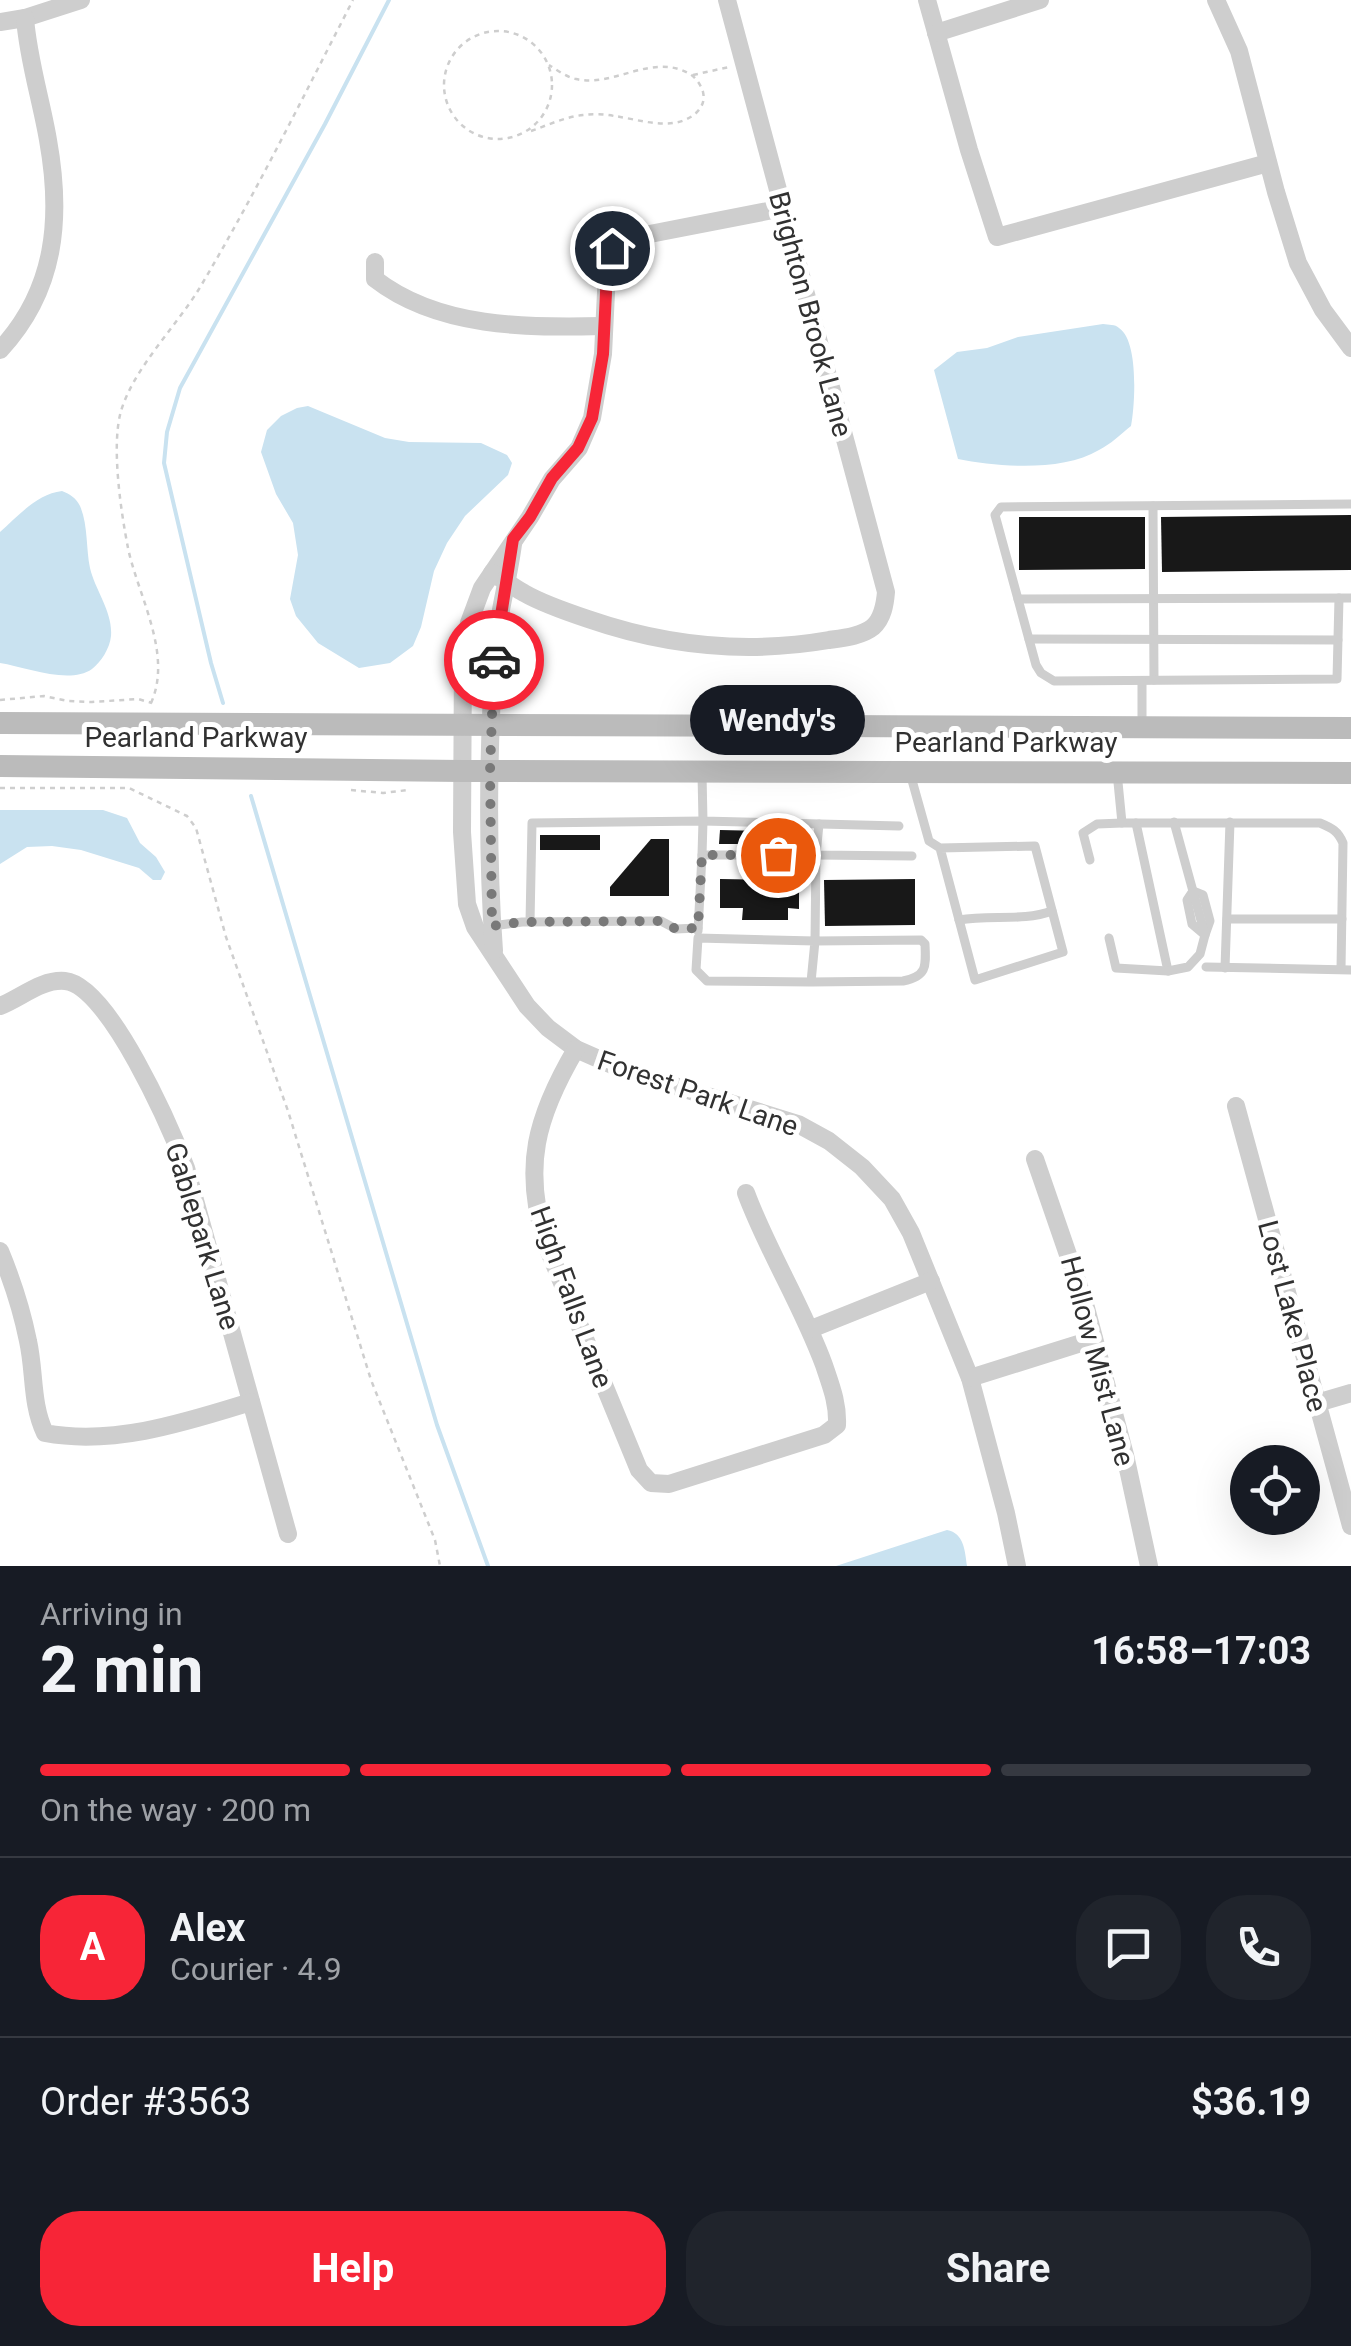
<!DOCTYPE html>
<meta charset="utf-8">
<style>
body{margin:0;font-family:Roboto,sans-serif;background:#20242c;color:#f1f3f6;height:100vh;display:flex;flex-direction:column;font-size:38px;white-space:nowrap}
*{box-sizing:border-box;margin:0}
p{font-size:32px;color:#9ea1a6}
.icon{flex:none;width:55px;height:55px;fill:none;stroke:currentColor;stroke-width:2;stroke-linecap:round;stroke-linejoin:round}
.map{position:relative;height:1566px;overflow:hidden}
.details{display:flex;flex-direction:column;background:#171b24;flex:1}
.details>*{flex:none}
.controls{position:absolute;left:1230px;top:1445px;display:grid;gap:20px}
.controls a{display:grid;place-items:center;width:90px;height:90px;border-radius:50%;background:#171b24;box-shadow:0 10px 40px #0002;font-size:50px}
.pin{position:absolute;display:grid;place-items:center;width:85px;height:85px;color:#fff;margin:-42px;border:5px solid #fff;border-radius:50%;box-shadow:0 2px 10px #0007}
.courier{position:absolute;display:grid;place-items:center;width:100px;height:100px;margin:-50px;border:8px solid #f72537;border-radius:50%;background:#fff;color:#222;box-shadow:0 2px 12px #0007}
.bubble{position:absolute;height:70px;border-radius:35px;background:#171b24;box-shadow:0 10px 40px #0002;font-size:32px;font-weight:700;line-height:70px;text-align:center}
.head em{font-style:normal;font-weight:700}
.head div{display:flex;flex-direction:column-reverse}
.head{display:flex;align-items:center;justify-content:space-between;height:170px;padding:0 40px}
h1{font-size:65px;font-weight:700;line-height:75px}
.bar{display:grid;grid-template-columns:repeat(4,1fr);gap:15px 10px;align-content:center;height:120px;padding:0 40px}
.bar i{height:12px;border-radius:8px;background:#363941}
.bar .selected{background:#f72537}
.bar p{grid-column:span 4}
.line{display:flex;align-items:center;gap:25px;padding:0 40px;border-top:2px solid #363941}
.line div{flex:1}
.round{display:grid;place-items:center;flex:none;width:105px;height:105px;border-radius:40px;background:#20242c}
.cta{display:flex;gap:20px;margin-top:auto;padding:20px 40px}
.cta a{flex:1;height:115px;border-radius:40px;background:#f72537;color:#fff;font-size:40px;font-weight:700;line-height:115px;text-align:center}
.cta a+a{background:#20242c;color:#f1f3f6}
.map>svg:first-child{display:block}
.water{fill:#c9e2f0}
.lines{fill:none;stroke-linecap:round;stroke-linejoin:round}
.stream{stroke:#c9e2f0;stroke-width:4}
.building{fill:#181818}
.path{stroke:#cecece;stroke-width:2.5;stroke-dasharray:5 5;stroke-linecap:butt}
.service{stroke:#cecece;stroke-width:9}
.minor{stroke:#cecece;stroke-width:18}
.secondary{stroke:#bbb;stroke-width:22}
.done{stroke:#797979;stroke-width:10;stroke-dasharray:0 18}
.route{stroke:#f72537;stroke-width:12}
.labels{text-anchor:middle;stroke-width:10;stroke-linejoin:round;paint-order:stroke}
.street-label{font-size:28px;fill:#313131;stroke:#fff}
</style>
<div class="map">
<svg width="1351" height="1566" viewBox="0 0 1351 1566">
<rect width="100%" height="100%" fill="#fff"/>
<g class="water">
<path d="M1103 324C1109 325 1115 324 1119 328 1139 341 1135 405 1131 426 1121 434 1111 444 1099 450 1062 472 999 467 958 459L934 370 957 352 987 348 1018 337Z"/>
<polygon points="308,406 385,438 409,442 481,443 507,455 512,463 508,475 465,516 447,543 434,571 421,627 413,646 390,663 359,668 318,643 296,616 290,599 298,555 293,523 276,494 261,452 267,430 281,416 297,408"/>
<path d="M62 491C70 494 76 498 80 506 88 524 86 549 90 568 95 590 113 612 111 636 110 648 101 662 92 669 69 685 26 667 0 663V532C18 516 37 494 62 491Z"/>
<polygon points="0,810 103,810 127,818 140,843 156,857 165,872 161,880 153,880 139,868 81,850 52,846 27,847 0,864"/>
<path d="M947 1530C964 1533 965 1551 967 1566H836Z"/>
</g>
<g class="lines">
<g class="stream">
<polyline points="223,703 211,663 164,463 167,432 180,388 325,124 389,0"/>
<polyline points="251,796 437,1425 488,1566"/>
</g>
</g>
<g class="building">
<polygon points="1351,515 1351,570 1162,572 1161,517"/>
<polygon points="1019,517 1145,517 1145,569 1019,570"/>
<polygon points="720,830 801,832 801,844 719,844"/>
<rect x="540" y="835" width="60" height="15"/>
<polygon points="651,839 669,839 669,896 610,896 610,887"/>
<polygon points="771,870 799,870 799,909 788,908 788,920 742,920 743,908 720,908 720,879 771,880"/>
<polygon points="915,879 915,925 825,926 824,880"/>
</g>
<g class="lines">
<g class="path">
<circle cx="498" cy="85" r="54"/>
<polyline points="693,75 729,67"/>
<path d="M531 131C548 125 565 117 583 115 593 114 604 114 614 116 639 119 673 133 696 113 702 107 705 101 703 92 701 85 696 78 690 74 652 52 614 88 576 79 566 77 557 70 549 65"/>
<polyline points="0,700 44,696 68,701 92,702 138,699 152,703"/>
<path d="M151 703C173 654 138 596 128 548 121 512 111 446 121 411 134 368 175 328 199 289 255 195 303 97 353 0"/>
<polyline points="0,788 129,788 187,816 196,828 226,937 288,1111 371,1380 435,1540 440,1566"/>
<polyline points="351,790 383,793 408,790"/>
</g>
<g class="service">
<polyline points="1153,506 1154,680"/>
<polyline points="1339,598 1337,679 1054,681 1041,673 1036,665 995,515 1001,507 1351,504"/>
<polyline points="1018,599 1351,598"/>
<polyline points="1029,639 1338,640"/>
<polyline points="1142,727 1142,681"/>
<path d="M1117 772 1122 823H1320C1332 828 1338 831 1343 843L1341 969"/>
<polyline points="910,773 929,841 940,848 975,980 1063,952 1035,846 940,848"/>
<polyline points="702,774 703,821 899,826"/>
<polyline points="1136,823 1168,971"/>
<polyline points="819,824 816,855 912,856"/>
<polyline points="1090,860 1083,833 1097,824 1122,823"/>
<polygon points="1193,891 1203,895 1210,921 1205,935 1192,924 1187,900"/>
<polyline points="1227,919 1342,919"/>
<path d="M959 920C990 914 1022 922 1052 911"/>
<path d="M530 922 532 823 703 821 702 855H816L815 941 921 940 925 944C926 967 927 976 903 981L811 982 815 941 698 938 696 970 707 981 811 982"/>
<polyline points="492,926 522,922 661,921 676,929 698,928"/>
<polyline points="698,931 702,855"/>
<polyline points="1109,938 1116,968 1168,971 1188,967 1200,954 1205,935 1174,822"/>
<polyline points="1206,967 1351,970"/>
<polyline points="1225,968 1230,822"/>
</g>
<g class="minor">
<polyline points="927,0 969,150 997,237 1268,163"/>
<polyline points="1216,0 1239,51 1276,192 1298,263 1323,310 1351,348"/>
<polyline points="0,22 25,18 81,0"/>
<polyline points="936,33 1040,0"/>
<polyline points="783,208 619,240 611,248 607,272 603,354 592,418 579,448 552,479 530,517 482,588 469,623 463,655 462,832 467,904 475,927 527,1006 548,1028 576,1049 626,1071 798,1124 829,1141 862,1167 892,1199 911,1233 970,1378 1006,1513 1017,1566"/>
<path d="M375 262V279C438 328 527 328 603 326"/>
<path d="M0 350C56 290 62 218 48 140 41 99 28 59 25 18"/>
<path d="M492 573C503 579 513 587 524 593 543 604 567 612 588 619 666 646 748 654 829 640 843 638 862 636 873 627 883 618 885 604 886 592L727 0"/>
<path d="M494 951C487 854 488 755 494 658 497 619 508 582 513 544"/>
<path d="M0 1006C21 998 41 979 65 981 109 985 171 1129 186 1168L288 1534"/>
<path d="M576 1049C536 1117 522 1167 546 1244L639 1470 651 1483 669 1484 824 1435 837 1425C838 1403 831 1386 824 1365 802 1305 768 1252 746 1193"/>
<polyline points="1236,1106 1351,1526"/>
<polyline points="1035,1159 1085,1304 1125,1455 1149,1566"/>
<path d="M0 1251C12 1280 22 1311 28 1341 35 1372 31 1404 45 1433 114 1446 186 1422 251 1402"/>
<polyline points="811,1329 931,1281"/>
<polyline points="970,1378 1094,1339"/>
<polyline points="1317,1403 1351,1393"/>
</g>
<g class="secondary">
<polyline points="0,723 1351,728"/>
<polyline points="0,766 462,771 1351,773"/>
</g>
</g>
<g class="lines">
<polyline class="done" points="494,660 490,771 492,926 522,922 660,921 676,929 698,928 702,855 778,855"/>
<polyline class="route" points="494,660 513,539 530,517 552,478 578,448 592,418 603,354 607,272 612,248"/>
</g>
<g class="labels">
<g class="street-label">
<text transform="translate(811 314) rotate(75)" y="10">Brighton Brook Lane</text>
<text x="196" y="747">Pearland Parkway</text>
<text x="1006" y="752">Pearland Parkway</text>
<text transform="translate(698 1093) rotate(19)" y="10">Forest Park Lane</text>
<text transform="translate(203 1236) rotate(73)" y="10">Gablepark Lane</text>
<text transform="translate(572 1297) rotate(70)" y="10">High Falls Lane</text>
<text transform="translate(1293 1316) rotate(75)" y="10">Lost Lake Place</text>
<text transform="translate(1098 1361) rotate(75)" y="10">Hollow Mist Lane</text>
</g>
</g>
</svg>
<div class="controls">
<a><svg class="icon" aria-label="locate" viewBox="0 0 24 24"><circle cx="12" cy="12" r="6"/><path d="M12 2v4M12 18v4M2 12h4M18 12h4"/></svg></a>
</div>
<div class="pin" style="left:778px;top:855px;background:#ea580c"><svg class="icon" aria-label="bag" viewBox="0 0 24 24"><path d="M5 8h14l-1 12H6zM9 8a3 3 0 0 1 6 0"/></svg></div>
<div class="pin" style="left:612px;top:248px;background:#1f2937"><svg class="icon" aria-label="home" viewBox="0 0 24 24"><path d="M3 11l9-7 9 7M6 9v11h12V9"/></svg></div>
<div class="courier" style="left:494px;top:660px"><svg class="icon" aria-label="car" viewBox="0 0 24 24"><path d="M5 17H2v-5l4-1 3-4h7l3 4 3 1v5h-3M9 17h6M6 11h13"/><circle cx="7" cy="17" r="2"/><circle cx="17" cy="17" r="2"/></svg></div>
<div class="bubble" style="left:690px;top:685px;width:175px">Wendy's</div>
</div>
<section class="details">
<div class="head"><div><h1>2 min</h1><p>Arriving in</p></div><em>16:58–17:03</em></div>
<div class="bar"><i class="selected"></i><i class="selected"></i><i class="selected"></i><i></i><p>On the way · 200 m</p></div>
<div class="line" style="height:180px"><b class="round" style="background:#f72537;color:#fff">A</b><div><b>Alex</b><p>Courier · 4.9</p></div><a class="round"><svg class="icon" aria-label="chat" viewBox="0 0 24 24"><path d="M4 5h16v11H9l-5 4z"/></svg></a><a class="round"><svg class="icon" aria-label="phone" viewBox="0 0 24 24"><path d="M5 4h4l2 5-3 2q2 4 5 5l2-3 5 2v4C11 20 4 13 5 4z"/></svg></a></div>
<div class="line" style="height:130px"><div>Order #3563</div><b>$36.19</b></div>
<div class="cta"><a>Help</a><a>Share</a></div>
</section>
